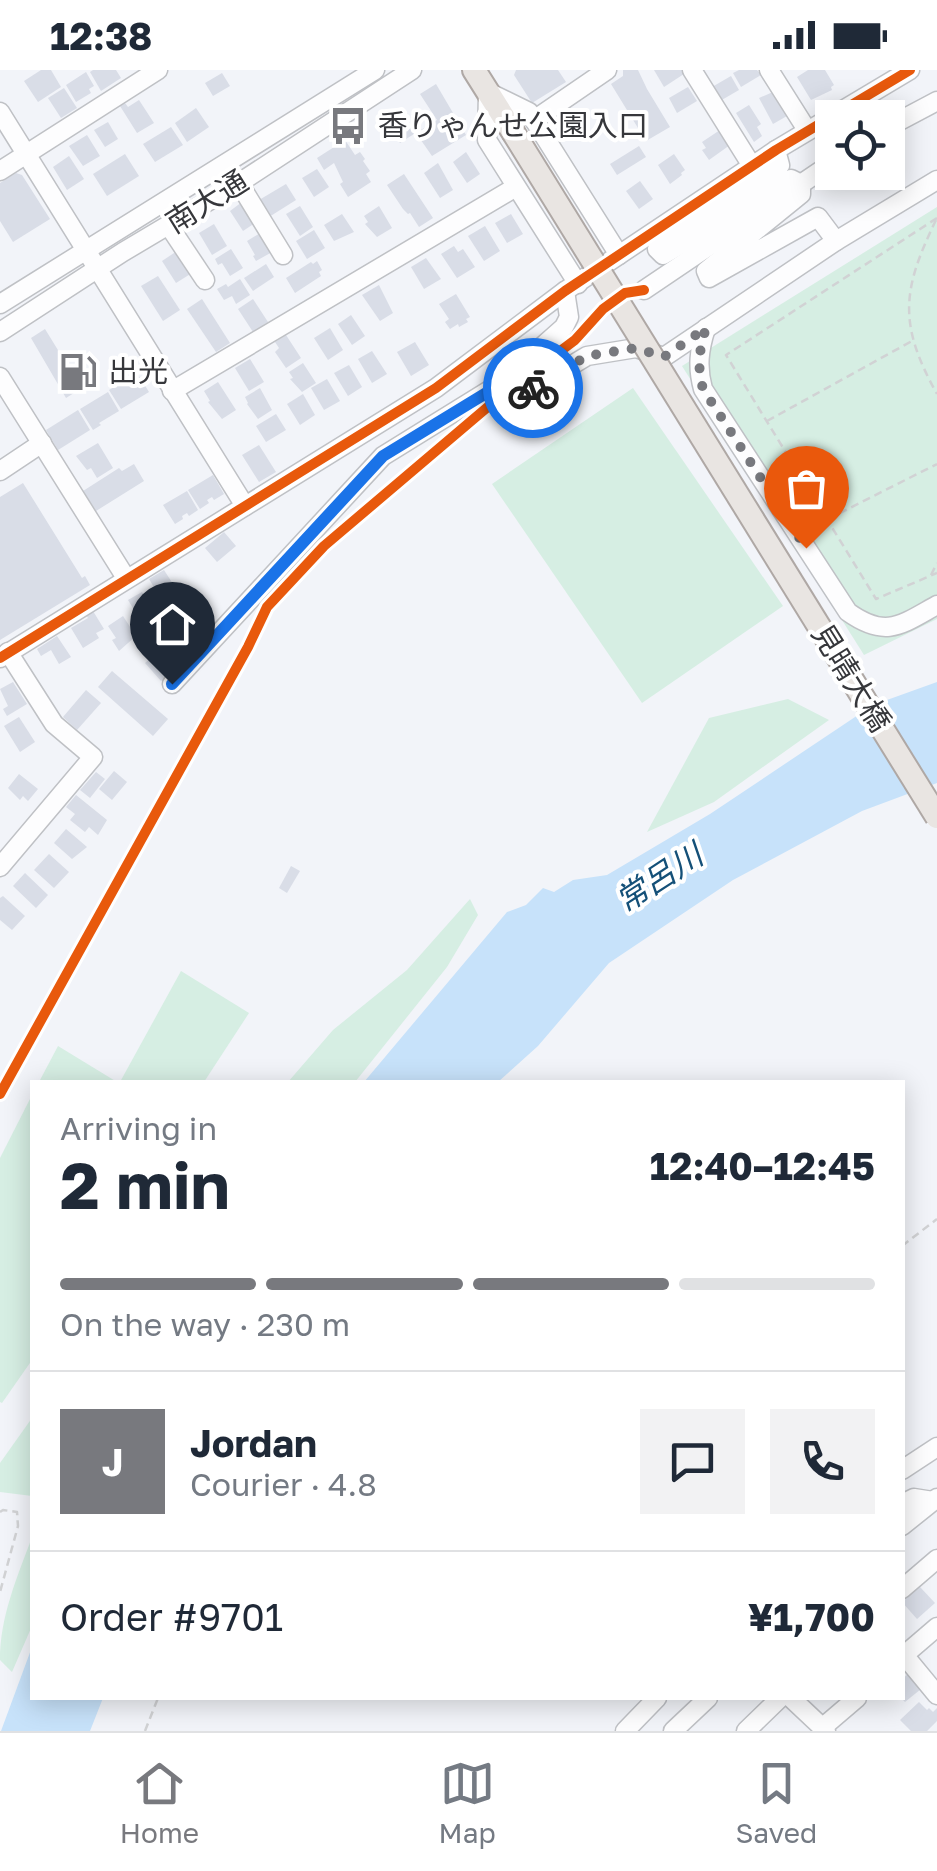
<!DOCTYPE html>
<meta charset="utf-8">
<style>
body{margin:0;font-family:"Golos Text","Noto Sans JP",sans-serif;background:#f2f2f3;color:#1f2937;height:100vh;display:flex;flex-direction:column;font-size:38px;white-space:nowrap}
*{box-sizing:border-box;margin:0}
p{font-size:32px;color:#747a83}
.icon{flex:none;width:55px;height:55px;fill:none;stroke:currentColor;stroke-width:2;stroke-linecap:round;stroke-linejoin:round}
.map{position:relative;flex:1;overflow:hidden}
.details{position:absolute;left:30px;top:1010px;width:875px;height:620px;display:flex;flex-direction:column;background:#fff;border-radius:0px;box-shadow:0 5px 25px #0003}
.details>*{flex:none}
.controls{position:absolute;left:815px;top:30px;display:grid;gap:20px}
.controls a{display:grid;place-items:center;width:90px;height:90px;border-radius:0px;background:#fff;box-shadow:0 5px 25px #0003;font-size:50px}
.pin{position:absolute;display:grid;place-items:center;width:85px;height:85px;color:#fff;margin:-102px -42px;border-radius:50% 50% 50% 0;rotate:-45deg;box-shadow:0 0 10px #0007}
.pin .icon{rotate:45deg}
.courier{position:absolute;display:grid;place-items:center;width:100px;height:100px;margin:-50px;border:8px solid #1a73e8;border-radius:50%;background:#fff;color:#222;box-shadow:0 2px 12px #0007}
.overview em{font-style:normal;font-weight:700}
.overview div{display:flex;flex-direction:column-reverse}
.overview{display:flex;align-items:center;justify-content:space-between;height:170px;padding:0 30px}
h1{font-size:65px;font-weight:700;line-height:75px}
.bar{display:grid;grid-template-columns:repeat(4,1fr);gap:15px 10px;align-content:center;height:120px;padding:0 30px}
.bar i{height:12px;border-radius:8px;background:#e0e1e3}
.bar .selected{background:#78797e}
.bar p{grid-column:span 4}
.line{display:flex;align-items:center;gap:25px;padding:0 30px;border-top:2px solid #e0e1e3}
.line div{flex:1}
.round{display:grid;place-items:center;flex:none;width:105px;height:105px;border-radius:0px;background:#f2f2f3}
.status{display:flex;justify-content:space-between;align-items:center;height:70px;padding:0 50px;background:#fff;direction:ltr}
.status svg{height:28px;fill:currentColor}
.tabs{display:flex;justify-content:space-around;align-items:center;height:140px;border-top:2px solid #e0e1e3;background:#fff;font-size:28px;color:#747a83}
.tabs a{display:grid;justify-items:center;gap:5px}
.tabs .selected{color:#78797e}
.map>svg:first-child{display:block}
.green{fill:#d6eee3}
.water{fill:#c7e2fa}
.building{fill:#d9dde7}
.lines{fill:none;stroke-linecap:round;stroke-linejoin:round}
.minor-casing{stroke:#bfc1c5;stroke-width:21}
.major-casing{stroke:#afa8a5;stroke-width:26}
.path{stroke:#d1d2d4;stroke-width:2.5;stroke-dasharray:8 5;stroke-linecap:butt}
.minor{stroke:#fdfdfe;stroke-width:18}
.major{stroke:#e9e5e2;stroke-width:22}
.major-bridge-casing{stroke:#afa8a5;stroke-width:26;stroke-linecap:butt}
.major-bridge{stroke:#e9e5e2;stroke-width:22}
.cycleway-casing{stroke:#fff;stroke-width:16}
.cycleway{stroke:#e8590c;stroke-width:10}
.done{stroke:#78797e;stroke-width:10;stroke-dasharray:0 18}
.route{stroke:#1a73e8;stroke-width:12}
.labels{text-anchor:middle;stroke-width:8;stroke-linejoin:round;paint-order:stroke}
.poi-label{font-size:30px;fill:#36373b;stroke:#fff;text-anchor:start}
.street-label{font-size:30px;fill:#36373b;stroke:#fff}
.water-label{font-size:32px;font-style:italic;fill:#145078;stroke:#fff}
</style>
<div class="status"><b>12:38</b><svg viewBox="0 0 49 12"><path d="M0 12V9h3v3zM5 12V6h3v6zM10 12V3h3v9zM15 12V0h3v12zM26 1h20v11H26zM47 4h2v5h-2z"/></svg></div>
<div class="map">
<svg width="937" height="1661" viewBox="0 0 937 1661">
<rect width="100%" height="100%" fill="#f2f4f9"/>
<g class="green">
<polygon points="937,137 937,549 864,585 682,296"/>
<polygon points="633,318 783,536 642,633 492,414"/>
<polygon points="788,629 829,650 714,732 647,762 709,648"/>
<polygon points="470,829 478,845 447,897 355,1012 288,1012 333,960 407,900"/>
<polygon points="181,901 249,943 204,1012 120,1012"/>
<polygon points="58,976 117,1012 39,1012"/>
<polygon points="32,1025 32,1290 2,1333 0,1332 0,1088"/>
<polygon points="32,1348 32,1426 0,1422 0,1393"/>
<path d="M32 1467V1556L12 1602 0 1590C0 1546 17 1508 32 1467Z"/>
</g>
<g class="water">
<polygon points="937,612 937,713 862,741 733,810 609,893 538,976 498,1012 364,1012 507,842 526,835 543,818 554,822 573,810 607,805 710,744 873,635"/>
<polygon points="32,1577 32,1628 103,1628 90,1661 1,1661"/>
</g>
<g class="building">
<polygon points="41,0 51,0 61,17 38,32 24,11"/>
<polygon points="93,0 116,0 121,8 101,21 90,2"/>
<polygon points="516,0 558,0 566,12 532,33 514,5"/>
<polygon points="623,0 638,0 647,19 670,57 646,71 611,14 623,6"/>
<polygon points="654,0 686,0 687,2 664,17"/>
<polygon points="739,0 757,0 761,5 741,17 733,3"/>
<polygon points="808,0 825,0 834,15 831,17 832,20 811,30 797,7"/>
<polygon points="86,2 94,16 89,19 91,23 76,32 66,15"/>
<polygon points="222,3 230,16 213,26 205,13"/>
<polygon points="731,6 739,20 720,31 712,17"/>
<polygon points="436,14 466,65 432,86 416,63 437,50 420,24"/>
<polygon points="688,17 697,31 677,43 669,28"/>
<polygon points="64,18 77,38 61,48 48,28"/>
<polygon points="773,22 787,46 773,54 759,28"/>
<polygon points="139,30 154,53 137,63 120,36 125,33 128,37"/>
<polygon points="749,35 761,54 757,57 762,66 754,72 736,43"/>
<polygon points="196,38 209,57 187,72 175,53"/>
<polygon points="403,46 414,64 400,73 388,55"/>
<polygon points="108,52 118,69 105,77 94,60"/>
<polygon points="171,57 183,75 155,92 143,74"/>
<polygon points="720,60 730,75 709,90 702,80 706,78 702,72"/>
<polygon points="87,65 100,86 83,96 69,76"/>
<polygon points="345,70 355,85 360,82 365,89 363,91 370,101 366,104 371,112 348,127 340,114 343,112 334,93 324,100 317,88"/>
<polygon points="639,76 646,87 617,105 610,94"/>
<polygon points="466,82 480,104 467,113 453,92"/>
<polygon points="125,84 139,106 107,126 93,104"/>
<polygon points="674,84 685,100 681,103 682,105 670,114 658,95"/>
<polygon points="69,86 84,109 67,120 53,97"/>
<polygon points="438,93 453,120 440,128 424,103"/>
<polygon points="317,99 329,117 314,127 302,108"/>
<polygon points="16,103 22,105 50,149 13,172 0,151 0,113"/>
<polygon points="404,104 433,148 419,157 410,143 408,144 403,139 387,115"/>
<polygon points="640,111 653,129 639,139 626,121"/>
<polygon points="286,114 296,130 269,147 259,130"/>
<polygon points="242,132 255,153 243,161 230,141"/>
<polygon points="300,136 313,157 300,166 286,144"/>
<polygon points="379,136 392,158 377,167 365,154 368,152 364,146"/>
<polygon points="342,144 354,162 334,171 324,155"/>
<polygon points="511,144 523,164 507,173 495,153"/>
<polygon points="214,154 227,176 212,185 199,163"/>
<polygon points="485,156 500,181 484,191 468,166"/>
<polygon points="314,160 325,178 307,189 296,171"/>
<polygon points="262,162 274,181 256,191 253,186 255,185 247,171"/>
<polygon points="454,176 458,182 463,179 475,197 457,208 441,184"/>
<polygon points="231,179 243,198 230,206 222,193 218,195 215,189"/>
<polygon points="177,181 192,203 176,213 162,191"/>
<polygon points="426,188 441,209 424,219 411,197"/>
<polygon points="317,191 322,200 319,202 321,206 295,223 286,208 311,192 313,194"/>
<polygon points="266,194 274,207 253,221 244,208"/>
<polygon points="158,206 180,240 163,251 141,216"/>
<polygon points="240,209 250,225 236,234 232,226 224,230 217,219 226,214 228,217"/>
<polygon points="379,215 393,243 380,251 362,225"/>
<polygon points="456,224 470,247 466,249 468,252 459,257 458,254 450,259 445,252 449,249 439,234"/>
<polygon points="202,229 230,273 216,282 187,239"/>
<polygon points="253,229 268,252 253,262 238,239"/>
<polygon points="351,245 365,266 352,275 338,254"/>
<polygon points="330,258 343,280 328,290 314,268"/>
<polygon points="45,259 77,311 87,308 90,313 66,328 31,268"/>
<polygon points="286,265 301,288 286,298 275,282 279,278 275,272"/>
<polygon points="415,272 429,295 411,306 397,282"/>
<polygon points="372,281 387,304 372,313 358,289"/>
<polygon points="250,289 264,312 249,321 235,298"/>
<polygon points="303,293 316,313 302,322 290,309 293,308 289,302"/>
<polygon points="349,295 362,317 348,326 334,303"/>
<polygon points="137,303 149,322 121,339 109,320"/>
<polygon points="327,309 340,331 324,340 311,318"/>
<polygon points="218,312 236,340 222,349 208,332 210,331 204,321"/>
<polygon points="260,318 272,340 258,349 247,334 248,333 245,327"/>
<polygon points="108,322 119,341 99,353 101,355 93,360 80,339"/>
<polygon points="303,324 315,345 300,355 287,334"/>
<polygon points="78,340 90,360 58,380 46,360"/>
<polygon points="276,344 286,360 266,372 256,356"/>
<polygon points="98,373 113,398 97,408 91,398 87,400 76,386"/>
<polygon points="259,375 276,402 259,412 242,385"/>
<polygon points="134,394 144,411 96,441 83,421 119,398 122,401"/>
<polygon points="213,405 224,424 214,430 212,427 207,430 209,433 200,439 188,420"/>
<polygon points="23,413 82,508 85,506 90,515 0,570 0,427"/>
<polygon points="187,421 198,440 189,446 187,443 182,446 183,449 175,454 163,435"/>
<polygon points="224,462 236,476 217,492 205,478"/>
<polygon points="164,500 173,514 177,512 183,522 164,534 149,509"/>
<polygon points="142,522 159,547 144,556 128,530"/>
<polygon points="93,541 104,559 96,563 99,568 83,578 71,558 88,548 86,545"/>
<polygon points="123,546 136,566 119,581 112,570 116,568 108,556"/>
<polygon points="187,557 203,575 161,611 145,593"/>
<polygon points="57,566 71,587 59,594 51,580 41,586 37,579"/>
<polygon points="112,601 168,649 153,666 98,617"/>
<polygon points="13,612 27,634 7,646 3,639 8,636 0,619"/>
<polygon points="86,620 101,633 77,660 63,647"/>
<polygon points="19,647 35,672 20,682 4,656"/>
<polygon points="114,701 127,712 112,730 99,719"/>
<polygon points="96,702 105,709 90,728 80,720"/>
<polygon points="19,704 38,719 28,731 23,726 20,730 8,718"/>
<polygon points="76,725 107,750 98,765 89,757 85,762 70,750 75,744 66,737"/>
<polygon points="66,759 87,777 72,789 54,773"/>
<polygon points="49,784 69,802 54,818 34,800"/>
<polygon points="291,796 300,801 287,823 279,818"/>
<polygon points="25,803 48,825 36,838 13,816"/>
<polygon points="3,826 25,846 12,860 0,850 0,828"/>
<polygon points="920,1517 935,1533 917,1549 902,1532"/>
<polygon points="908,1604 921,1619 905,1632 902,1629 902,1609"/>
<polygon points="919,1632 927,1640 929,1638 933,1642 937,1638 937,1651 927,1661 911,1661 900,1650"/>
</g>
<g class="lines">
<g class="minor-casing">
<g id="minor">
<polyline points="692,0 752,96"/>
<polyline points="769,0 807,60"/>
<polyline points="0,42 245,436"/>
<polyline points="534,50 607,0"/>
<polyline points="888,57 937,31"/>
<polyline points="776,80 780,95 657,179 663,185 791,109 801,114 801,124 706,201 709,208 818,147 836,171"/>
<polyline points="0,101 158,0"/>
<polyline points="239,113 283,185"/>
<polyline points="169,156 205,210"/>
<polyline points="578,214 487,70 488,22 529,42 619,185"/>
<polyline points="644,220 832,93"/>
<polyline points="0,234 375,0"/>
<path d="M706 258C699 280 697 297 703 319L848 542C886 569 901 555 937 535"/>
<polyline points="0,262 123,182 239,113 412,0"/>
<polyline points="0,307 126,508"/>
<polyline points="501,313 503,324 517,328 587,286 636,278 664,287 836,171 937,110"/>
<polyline points="172,321 516,117"/>
<polyline points="0,401 42,373"/>
<polyline points="0,588 436,318 565,221 776,80 910,0"/>
<polyline points="172,614 383,386 501,313 564,257 569,247 565,221"/>
<polyline points="0,797 93,687 54,654 8,582"/>
<polyline points="902,1400 937,1377"/>
<polyline points="902,1434 914,1428 933,1431"/>
<polyline points="902,1456 937,1428"/>
<polyline points="902,1519 937,1489"/>
<polyline points="904,1585 937,1625"/>
<polyline points="902,1587 937,1557"/>
<polyline points="791,1628 826,1661"/>
<polyline points="823,1657 857,1628"/>
<polyline points="625,1661 657,1628"/>
<polyline points="673,1661 708,1628"/>
<polyline points="746,1661 780,1628"/>
</g>
</g>
<g class="major-casing">
<polyline id="major" points="474,0 513,62"/>
</g>
<g class="path">
<polyline points="937,148 726,285 876,529 937,503"/>
<path d="M936 150C902 220 898 254 937 324"/>
<polyline points="767,351 912,271"/>
<polyline points="828,449 937,394"/>
<polyline points="931,505 937,493"/>
<polyline points="902,1176 937,1149"/>
<polyline points="0,1442 3,1440 17,1442 18,1456 0,1522"/>
<polyline points="145,1661 158,1628"/>
</g>
<use href="#minor" class="minor"/>
<use href="#major" class="major"/>
<g class="major-bridge-casing">
<polyline id="major-bridge" points="513,62 937,747"/>
</g>
<use href="#major-bridge" class="major-bridge"/>
<g class="cycleway-casing">
<g id="cycleway">
<polyline points="0,588 436,318 565,221 776,80 910,0"/>
<polyline points="0,1024 248,577 267,537 324,476 503,324 575,270 603,239 625,223 644,220"/>
</g>
</g>
<use href="#cycleway" class="cycleway"/>
</g>
<g class="lines">
<path class="done" d="M533 318 587 286 636 278 664 287 706 258C699 280 697 297 703 319L806 478"/>
<polyline class="route" points="172,614 383,386 501,314 503,324 516,328 533,318"/>
</g>
<defs>
<g id="bus-bare" transform="scale(3)"><path d="M-5-6H5V4H4V6H2V4H-2V6H-4V4H-5ZM-3.5-4V0h7V-4ZM-3.5 1.2v1.5H-2V1.2ZM2 1.2v1.5H3.5V1.2Z" fill="#78797e" stroke="#fff" stroke-width="2.5" paint-order="stroke"/></g>
<g id="fuel-bare" transform="scale(3)"><path d="M-5.5-6h7V0h2V4h1.3V-2.5L3-4.5l.8-.8L6-3V5H2.5V1h-1V6h-7ZM-4.2-4.7v3.2H.2V-4.7Z" fill="#78797e" stroke="#fff" stroke-width="2.5" paint-order="stroke"/></g>
</defs>
<g fill-rule="evenodd">
<use href="#bus-bare" x="348" y="56"/>
<use href="#fuel-bare" x="78" y="302"/>
</g>
<g class="labels">
<g class="poi-label">
<text x="378" y="66">香りゃんせ公園入口</text>
<text x="108" y="312">出光</text>
</g>
<g class="street-label">
<text transform="translate(207 132) rotate(-32)" y="10">南大通</text>
<text transform="translate(851 608) rotate(58)" y="10">見晴大橋</text>
</g>
<g class="water-label">
<text transform="translate(659 808) rotate(-33)" y="11">常呂川</text>
</g>
</g>
</svg>
<div class="controls">
<a><svg class="icon" aria-label="locate" viewBox="0 0 24 24"><circle cx="12" cy="12" r="6"/><path d="M12 2v4M12 18v4M2 12h4M18 12h4"/></svg></a>
</div>
<div class="pin" style="left:806px;top:478px;background:#ea580c"><svg class="icon" aria-label="bag" viewBox="0 0 24 24"><path d="M5 8h14l-1 12H6zM9 8a3 3 0 0 1 6 0"/></svg></div>
<div class="pin" style="left:172px;top:614px;background:#1f2937"><svg class="icon" aria-label="home" viewBox="0 0 24 24"><path d="M3 11l9-7 9 7M6 9v11h12V9"/></svg></div>
<div class="courier" style="left:533px;top:318px"><svg class="icon" aria-label="bike" viewBox="0 0 24 24"><circle cx="6" cy="16" r="4"/><circle cx="18" cy="16" r="4"/><path d="M6 16l4-8h5l3 8M10 8l3 8H6M13 5h3"/></svg></div>
<section class="details">
<div class="overview"><div><h1>2 min</h1><p>Arriving in</p></div><em>12:40–12:45</em></div>
<div class="bar"><i class="selected"></i><i class="selected"></i><i class="selected"></i><i></i><p>On the way · 230 m</p></div>
<div class="line" style="height:180px"><b class="round" style="background:#78797e;color:#fff">J</b><div><b>Jordan</b><p>Courier · 4.8</p></div><a class="round"><svg class="icon" aria-label="chat" viewBox="0 0 24 24"><path d="M4 5h16v11H9l-5 4z"/></svg></a><a class="round"><svg class="icon" aria-label="phone" viewBox="0 0 24 24"><path d="M5 4h4l2 5-3 2q2 4 5 5l2-3 5 2v4C11 20 4 13 5 4z"/></svg></a></div>
<div class="line" style="height:130px"><div>Order #9701</div><b>¥1,700</b></div>
</section>
</div>
<nav class="tabs">
<a class="selected"><svg class="icon" aria-label="home" viewBox="0 0 24 24"><path d="M3 11l9-7 9 7M6 9v11h12V9"/></svg>Home</a>
<a><svg class="icon" aria-label="map" viewBox="0 0 24 24"><path d="M3 6l6-2 6 2 6-2v14l-6 2-6-2-6 2zM9 4v14M15 6v14"/></svg>Map</a>
<a><svg class="icon" aria-label="saved" viewBox="0 0 24 24"><path d="M7 4h10v16l-5-4-5 4z"/></svg>Saved</a>
</nav>
